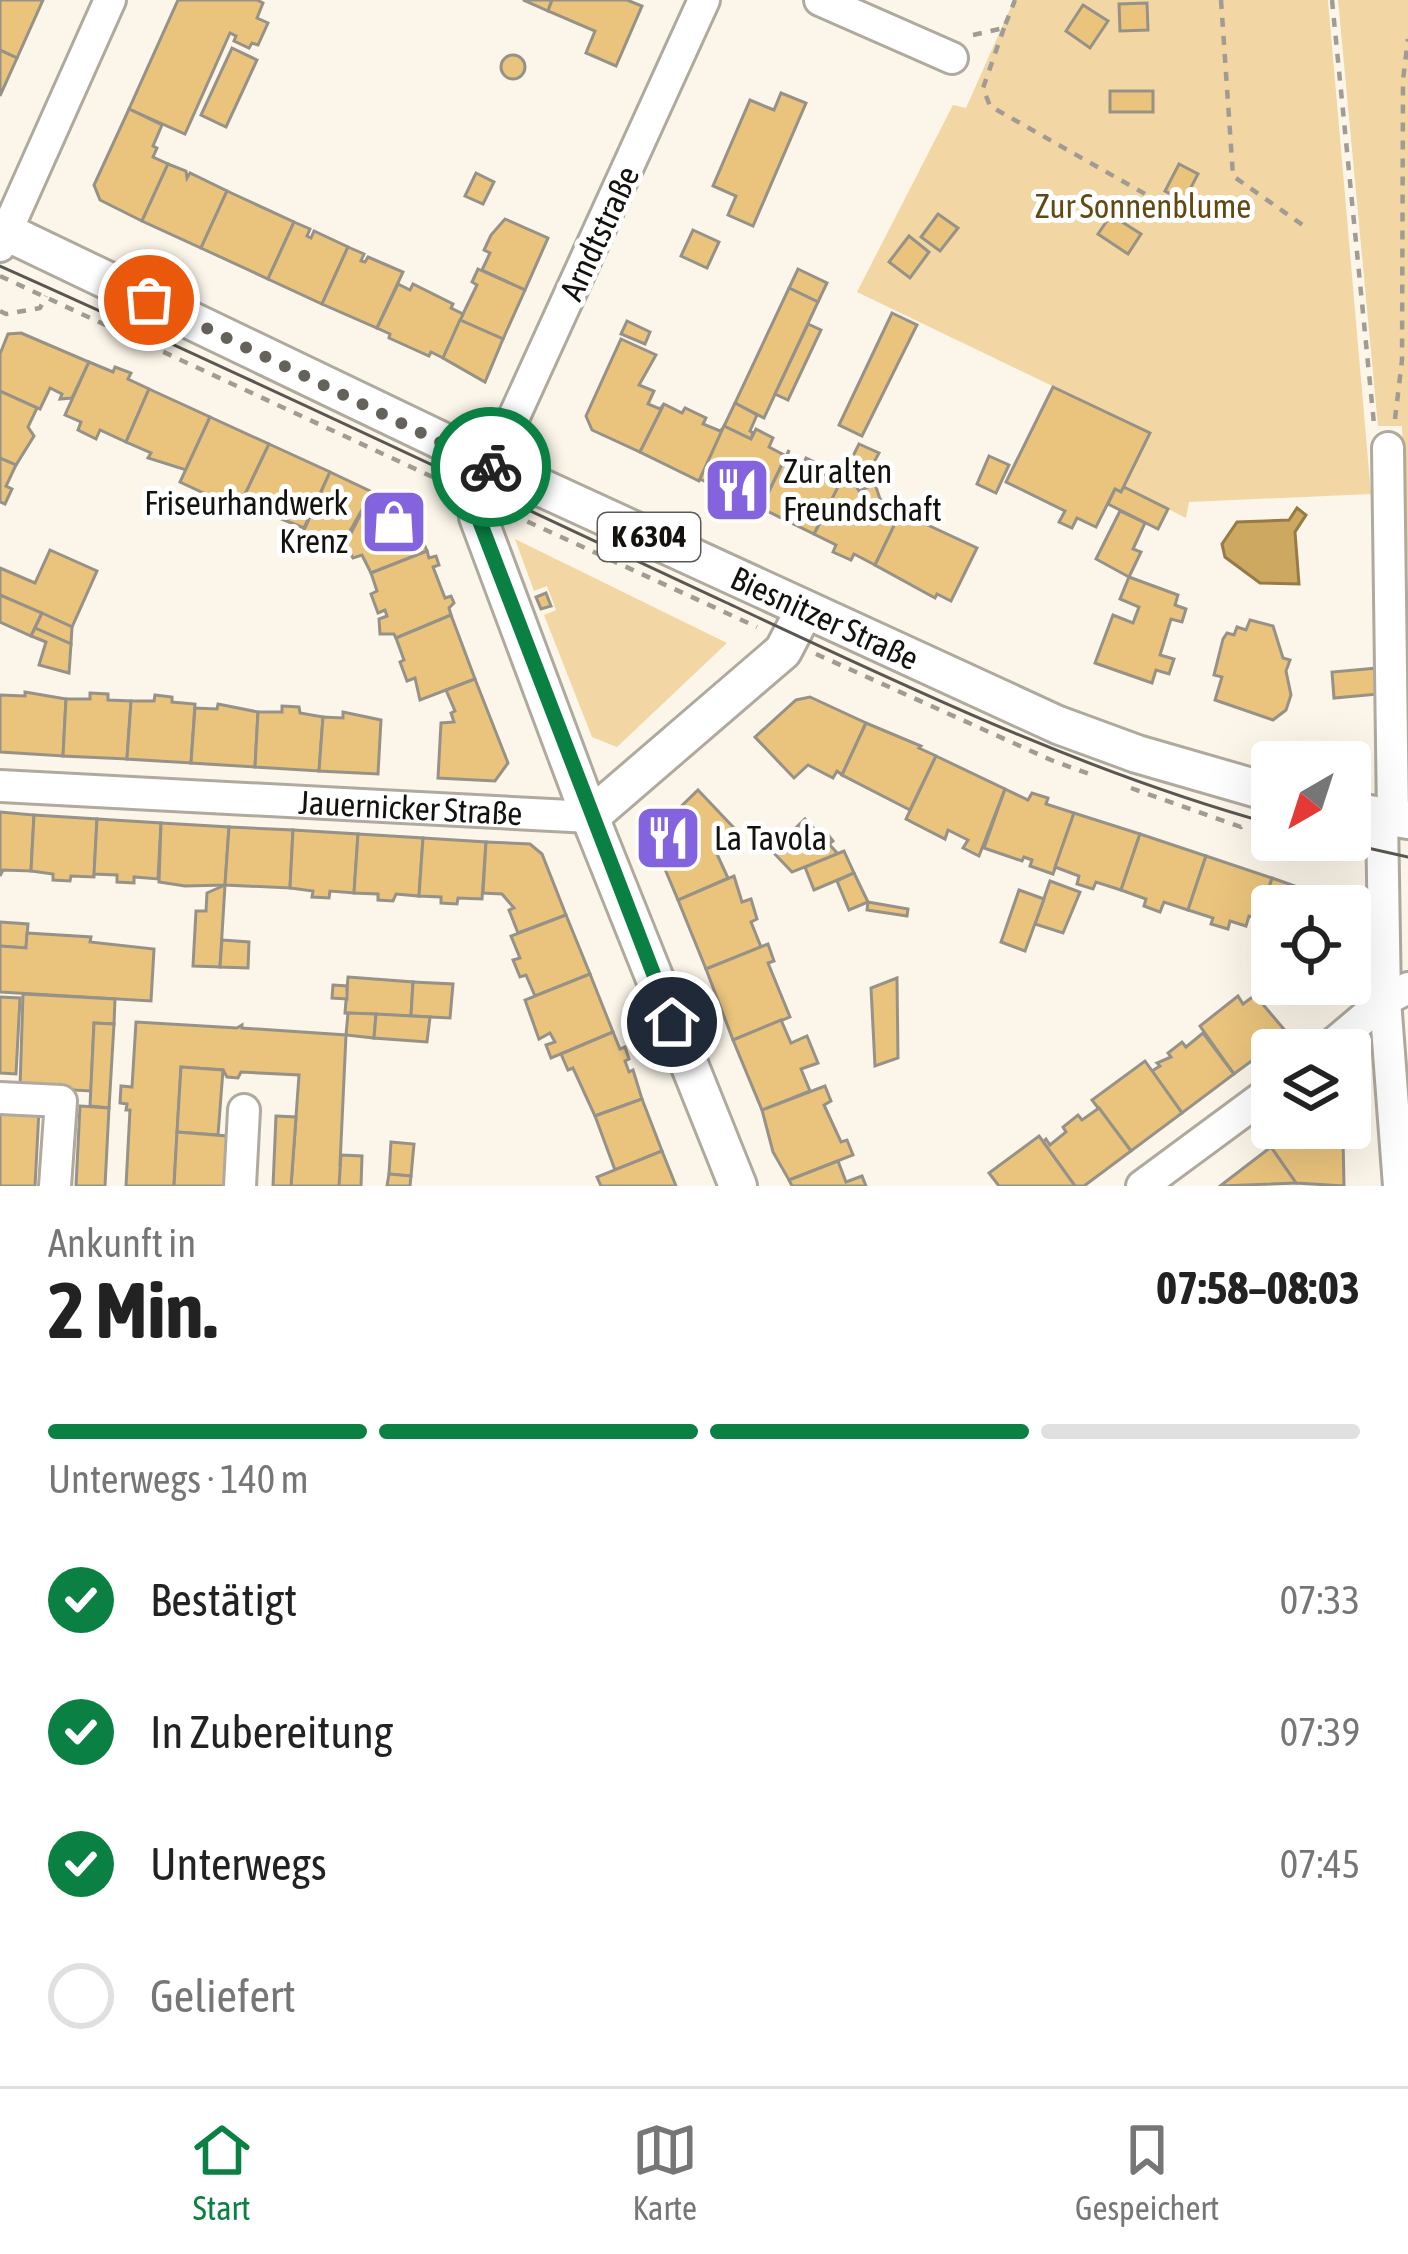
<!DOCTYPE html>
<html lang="de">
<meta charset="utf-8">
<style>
body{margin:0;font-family:"Asap Condensed",sans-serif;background:#f6f6f6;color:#222;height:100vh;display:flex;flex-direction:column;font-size:45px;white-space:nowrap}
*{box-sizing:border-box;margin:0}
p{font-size:39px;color:#767676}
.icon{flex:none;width:66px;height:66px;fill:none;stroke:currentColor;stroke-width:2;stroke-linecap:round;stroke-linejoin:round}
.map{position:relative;height:1186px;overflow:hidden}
.details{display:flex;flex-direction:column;background:#fff;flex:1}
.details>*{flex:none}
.needle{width:78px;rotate:219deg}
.buttons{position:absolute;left:1251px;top:741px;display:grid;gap:24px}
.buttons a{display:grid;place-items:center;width:120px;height:120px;border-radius:12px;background:#fff;box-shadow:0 12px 48px #0002;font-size:60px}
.pin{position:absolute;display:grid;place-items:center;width:102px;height:102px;color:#fff;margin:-51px;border:6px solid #fff;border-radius:50%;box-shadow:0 3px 12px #0007}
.courier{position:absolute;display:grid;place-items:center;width:120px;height:120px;margin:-60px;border:9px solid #0b8043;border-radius:50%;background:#fff;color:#222;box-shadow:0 3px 15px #0007}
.overview em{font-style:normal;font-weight:700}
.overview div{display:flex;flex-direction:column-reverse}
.overview{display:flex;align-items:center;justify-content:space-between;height:204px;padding:0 48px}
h1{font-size:78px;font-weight:700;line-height:90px}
.bar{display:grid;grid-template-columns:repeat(4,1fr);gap:18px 12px;align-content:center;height:144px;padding:0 48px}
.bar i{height:15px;border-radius:9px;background:#e0e0e0}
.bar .current{background:#0b8043}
.bar p{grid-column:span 4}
ol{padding:0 48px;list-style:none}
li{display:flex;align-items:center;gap:36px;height:132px}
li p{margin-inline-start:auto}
li .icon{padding:12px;border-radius:50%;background:#0b8043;color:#fff;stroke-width:4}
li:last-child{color:#767676}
li i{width:66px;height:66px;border:6px solid #e0e0e0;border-radius:50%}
.menu{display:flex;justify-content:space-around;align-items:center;height:168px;border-top:3px solid #e0e0e0;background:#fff;font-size:33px;color:#767676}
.menu a{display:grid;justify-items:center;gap:6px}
.menu .current{color:#0b8043}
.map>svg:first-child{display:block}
.green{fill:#f2d6a3}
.water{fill:#cca861;stroke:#957b48;stroke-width:3}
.building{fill:#eac47d;stroke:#979287;stroke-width:3}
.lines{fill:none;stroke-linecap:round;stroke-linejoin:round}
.minor-casing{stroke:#afa99e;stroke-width:36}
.major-casing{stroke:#afa99e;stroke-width:42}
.path{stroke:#a09c93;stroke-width:4.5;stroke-dasharray:9 9;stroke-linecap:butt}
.minor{stroke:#fff;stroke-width:30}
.major{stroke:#fff;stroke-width:36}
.tram{stroke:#5a5651;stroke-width:3}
.done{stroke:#65625c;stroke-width:12;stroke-dasharray:0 21.6}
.route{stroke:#0b8043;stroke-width:15}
.labels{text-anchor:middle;stroke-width:10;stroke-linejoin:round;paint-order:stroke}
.shield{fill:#fff;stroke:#5a5957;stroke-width:3}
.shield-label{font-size:30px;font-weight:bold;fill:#14120f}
.park-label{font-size:33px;fill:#624912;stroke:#fff}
.street-label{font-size:33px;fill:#14120f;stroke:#fff}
.poi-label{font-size:33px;fill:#14120f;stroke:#fff;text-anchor:start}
</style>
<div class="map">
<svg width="1408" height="1186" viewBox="0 0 1408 1186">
<rect width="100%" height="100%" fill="#fcf6ea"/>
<g class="green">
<polygon points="1014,0 1328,0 1371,494 1189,502 1186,518 1124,487 1150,433 857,292 953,105 966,108"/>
<polygon points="1338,0 1408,0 1408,575 1402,426 1378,426"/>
<polygon points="515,539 727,643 617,747 592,737 544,615 556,610 547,586 534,591"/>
</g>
<polygon class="water" points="1297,508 1306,515 1295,532 1299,584 1260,583 1225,557 1222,544 1237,522 1289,520"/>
<g class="building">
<polygon points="0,0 43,0 17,58 0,50"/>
<polygon points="178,0 257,0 263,3 257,18 268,23 258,45 252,43 249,48 234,41 236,36 230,33 185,134 129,109"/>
<polygon points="523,0 552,0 548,11"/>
<polygon points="552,0 627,0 642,6 616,66 586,53 595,31 548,11"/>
<polygon points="1147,3 1148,30 1120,31 1119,4"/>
<polygon points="1083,5 1108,21 1090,48 1066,31"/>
<polygon points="232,48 257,60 226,127 201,115"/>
<polygon points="0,50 17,58 0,96"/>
<circle cx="513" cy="67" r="12"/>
<rect x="1110" y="91" width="43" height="21"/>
<polygon points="781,93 806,103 753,226 728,215 736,196 713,186 750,100 774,110"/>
<polygon points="129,109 162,125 153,146 157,148 153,157 168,164 142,221 100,200 94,185"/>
<polygon points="168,164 186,171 187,178 190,173 227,191 201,248 142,221"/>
<polygon points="1179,164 1198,174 1184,201 1165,191"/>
<polygon points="476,173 494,182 483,204 465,196"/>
<polygon points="227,191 294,222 268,279 201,248"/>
<polygon points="938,214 958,228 940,251 921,237"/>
<polygon points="1111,215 1141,234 1128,254 1098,234"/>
<polygon points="505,219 548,238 525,290 482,270 490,253 484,250 491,235"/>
<polygon points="294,222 310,229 307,236 311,238 314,231 348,247 322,304 268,279"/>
<polygon points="693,230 719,242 707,268 681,256"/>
<polygon points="909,236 929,252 910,278 889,262"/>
<polygon points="348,247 364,254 361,261 365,262 368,257 403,272 377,328 322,304"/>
<polygon points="478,269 525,290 503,339 460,320 477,285 472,282"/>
<polygon points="798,269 827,283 818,302 789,288"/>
<polygon points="398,284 410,290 413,284 453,304 451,308 463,314 443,358 431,352 429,356 389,338 390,334 377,328"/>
<polygon points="789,288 818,302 764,418 735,403"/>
<polygon points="892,313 917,325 862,436 839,425"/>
<polygon points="460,320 503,339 485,382 443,358"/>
<polygon points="627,321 650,332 645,344 621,334"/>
<polygon points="808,324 821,330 788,400 775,394"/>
<polygon points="21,333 89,362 72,398 60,399 62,394 50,388 40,409 0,391 0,354 8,334"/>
<polygon points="621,339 656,355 639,385 654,391 648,404 660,409 664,404 640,452 592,430 586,416"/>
<polygon points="89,362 113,372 115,367 131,373 128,379 149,389 126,442 100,430 96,439 78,430 81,422 65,415"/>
<polygon points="1053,387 1150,433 1121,492 1115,489 1096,527 1077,518 1072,528 1059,522 1065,511 1006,482"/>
<polygon points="149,389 210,417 186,470 148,458 151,453 126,442"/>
<polygon points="0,391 37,408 28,427 34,436 16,465 0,458"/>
<polygon points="735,403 757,415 750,431 753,433 751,439 724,426"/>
<polygon points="664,404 682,413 685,408 706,418 703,424 720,431 724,427 699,481 640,452"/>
<polygon points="210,417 269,444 238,509 180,482"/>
<polygon points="724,426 751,439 756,429 773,438 769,447 786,456 761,508 700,479"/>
<polygon points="269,444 330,472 304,528 259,510 255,517 238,509"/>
<polygon points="859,444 879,453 864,481 856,486 859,491 875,484 880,499 902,510 875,565 854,554 851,560 833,552 836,545 814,534"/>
<polygon points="789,450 787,457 803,465 806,458 825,467 822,474 840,483 814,534 761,508"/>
<polygon points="989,456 1009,465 996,493 977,484"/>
<polygon points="0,458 16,465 6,486 12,489 5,504 0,502"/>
<polygon points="330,472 372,492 341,547 322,537 318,544 301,537"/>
<polygon points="1124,487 1168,509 1158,529 1108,504 1115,489 1121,492"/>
<polygon points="372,492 409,509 427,551 371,573 362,555 353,558 345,545"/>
<polygon points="903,507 920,516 917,520 977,548 951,601 937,594 935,598 875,565"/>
<polygon points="1120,511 1145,523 1133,549 1141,552 1129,577 1096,559"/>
<polygon points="50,550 97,571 72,627 0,595 0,568 35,583"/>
<polygon points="427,551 429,558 436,556 439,565 433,567 445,598 451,596 454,603 449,608 451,615 396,638 394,634 380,634 379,619 387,616 385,610 378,613 371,594 377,591 371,573"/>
<polygon points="1129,577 1178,595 1175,605 1186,609 1182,622 1171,619 1160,655 1174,659 1169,674 1156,670 1152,683 1095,663 1113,615 1133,623 1139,607 1120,599"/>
<polygon points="546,593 551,606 541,609 536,597"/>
<polygon points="0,595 42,613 31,636 0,622"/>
<polygon points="42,613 72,627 71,644 35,628"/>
<polygon points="451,615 475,679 420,700 415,678 407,681 400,662 404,660 396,638"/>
<polygon points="1250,620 1273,626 1283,658 1290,660 1286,671 1291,695 1286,710 1273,720 1215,700 1222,677 1214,675 1223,639 1227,633 1234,635 1237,627 1246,630"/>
<polygon points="35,628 71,644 69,673 39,665 46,642 31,636"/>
<polygon points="1378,668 1379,694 1334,698 1332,672"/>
<polygon points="475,679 508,763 495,781 438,778 441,723 454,722 451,713 455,711 446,690"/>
<polygon points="25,692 66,699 63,756 0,752 0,695 25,696"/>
<polygon points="90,693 108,694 108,700 131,701 127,759 63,756 66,699 90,699"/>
<polygon points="155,695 172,697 172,702 195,704 191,763 127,759 131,701 154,701"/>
<polygon points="810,697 866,723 842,775 837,771 833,778 808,765 794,778 755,737 796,700"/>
<polygon points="218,704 258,712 255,767 191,763 195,708 217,709"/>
<polygon points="282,706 299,707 300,713 323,717 319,771 255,767 258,712 282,712"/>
<polygon points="343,712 381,720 378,774 319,771 323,717 343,718"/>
<polygon points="866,723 921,746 919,748 936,756 910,810 842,775"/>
<polygon points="936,756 1005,789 979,856 963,848 968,840 948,830 945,839 906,819"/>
<polygon points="1005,789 1028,800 1032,793 1048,798 1046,804 1074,813 1053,874 1030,866 1032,860 1024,857 1022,861 984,848"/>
<polygon points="698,790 734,828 722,840 716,852 728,878 678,900 654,843 656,831"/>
<polygon points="0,812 34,815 31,871 3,870 0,876"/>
<polygon points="1074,813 1140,834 1121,890 1096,882 1093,889 1077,884 1079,876 1055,867"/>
<polygon points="34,815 97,819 94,877 71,876 70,881 53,880 53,874 31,871"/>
<polygon points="97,819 161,823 158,879 134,877 134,883 117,882 117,875 94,874"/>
<polygon points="805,819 825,840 829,836 833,841 829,844 838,854 792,872 772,851"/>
<polygon points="161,823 229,827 225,885 185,886 159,882"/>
<polygon points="229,827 293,830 290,888 225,885"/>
<polygon points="293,830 358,834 354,893 330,891 329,898 312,897 313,891 290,888"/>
<polygon points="358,834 423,838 419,896 396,894 393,901 378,900 378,894 354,893"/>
<polygon points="1140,834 1206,856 1188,910 1164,902 1160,912 1144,906 1146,899 1121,890"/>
<polygon points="423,838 486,842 482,899 458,898 457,904 441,903 441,897 419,896"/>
<polygon points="486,842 530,844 542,854 566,915 518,933 509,910 514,908 502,894 483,893"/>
<polygon points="844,851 854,873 814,890 805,867"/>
<polygon points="1206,856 1272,878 1259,919 1249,916 1246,926 1230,921 1228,929 1211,924 1213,918 1188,910"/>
<polygon points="854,873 868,902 849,910 837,881"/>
<polygon points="734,876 742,902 751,899 757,919 751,922 761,947 706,969 678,900"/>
<polygon points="1272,878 1332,899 1333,906 1272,906 1272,923 1259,919"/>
<polygon points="1050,881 1080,892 1063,933 1035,924"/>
<polygon points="225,885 220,967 193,966 196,911 206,911 207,893"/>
<polygon points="1019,890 1044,899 1025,951 1001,942"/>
<polygon points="868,902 908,909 907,916 867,910"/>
<polygon points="566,915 590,974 535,996 526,975 520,977 513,960 520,958 511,936"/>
<polygon points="0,922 28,924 26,948 0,946"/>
<polygon points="27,933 91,937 90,942 154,949 151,1001 0,992 0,946 26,948"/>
<polygon points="222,940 249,942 248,968 220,967"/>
<polygon points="768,944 774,961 768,963 790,1017 733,1040 706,969"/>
<polygon points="590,974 613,1032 551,1058 546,1045 555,1042 550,1033 539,1039 525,1000"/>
<polygon points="348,977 413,982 411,1016 345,1013"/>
<polygon points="897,978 898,1058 875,1066 871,988"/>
<polygon points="413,982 453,984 450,1018 411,1016"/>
<polygon points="333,985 347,986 347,999 332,998"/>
<polygon points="23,994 115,999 114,1024 94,1023 91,1091 20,1087"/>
<polygon points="1255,995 1288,1034 1234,1074 1200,1026 1238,996 1243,1004"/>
<polygon points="0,997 20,998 16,1074 0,1073"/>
<polygon points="348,1013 376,1014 374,1038 346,1035"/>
<polygon points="376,1014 430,1017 427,1042 374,1038"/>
<polygon points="781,1020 791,1043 807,1036 818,1063 801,1069 810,1091 762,1110 733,1040"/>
<polygon points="136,1022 237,1028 242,1025 242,1028 346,1035 340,1165 343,1165 339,1186 291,1186 299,1075 241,1072 238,1078 227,1077 223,1070 181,1067 174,1186 126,1186 130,1110 126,1110 127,1104 120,1103 121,1086 132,1087"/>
<polygon points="94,1023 114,1024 109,1108 90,1106"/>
<polygon points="613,1032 620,1049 625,1047 629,1059 625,1061 629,1072 633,1070 642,1099 595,1116 573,1068 568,1070 561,1054"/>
<polygon points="1203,1033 1234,1074 1182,1113 1152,1071 1160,1066 1157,1063 1171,1057 1168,1053 1182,1042 1186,1047"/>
<polygon points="1145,1061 1182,1113 1131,1151 1092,1100"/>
<polygon points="181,1067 223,1070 218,1135 177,1132"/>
<polygon points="825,1086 831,1101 824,1105 841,1142 847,1140 853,1155 789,1180 773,1152 762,1110"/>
<polygon points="642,1099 662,1151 615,1170 595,1116"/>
<polygon points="80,1106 109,1108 105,1186 76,1186"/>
<polygon points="0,1108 39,1110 35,1186 0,1186"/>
<polygon points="1099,1108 1131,1151 1084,1186 1075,1186 1043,1142 1046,1139 1050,1145 1066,1132 1063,1127 1078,1115 1082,1120"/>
<polygon points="276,1116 296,1117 291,1186 273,1186"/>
<polygon points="1297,1128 1321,1128 1343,1138 1344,1186 1296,1183 1271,1147"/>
<polygon points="177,1132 227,1136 224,1186 174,1186"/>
<polygon points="1039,1136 1075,1186 999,1186 989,1173"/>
<polygon points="391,1142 414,1144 411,1176 389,1174"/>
<polygon points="1271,1147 1296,1183 1220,1186"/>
<polygon points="662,1151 676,1186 601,1186 597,1177"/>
<polygon points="341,1155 362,1156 361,1186 339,1186"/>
<polygon points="838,1161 846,1182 862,1176 866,1186 792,1186 789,1180"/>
<polygon points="389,1174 411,1176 410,1186 387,1186"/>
</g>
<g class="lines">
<g class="minor-casing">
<g id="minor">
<polyline points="820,0 952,58"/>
<polyline points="0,246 110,0"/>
<polyline points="1388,448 1393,818"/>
<polyline points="492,465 704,0"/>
<path id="s1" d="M0 786 590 817"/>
<polyline points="1382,817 1385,1000 1399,1186"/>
<polyline points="1326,1050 1385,1000 1408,988"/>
<polyline points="0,1098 61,1101 55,1186"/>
<polyline points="240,1186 244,1110"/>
<polyline points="1142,1186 1272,1090"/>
</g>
</g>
<g class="major-casing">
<g id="major">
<path id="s2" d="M0 229 492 465 1058 725 1137 754 1272 793"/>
<polyline points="492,465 478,499 478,517 590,817 738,1186"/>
<polyline points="1350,811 1408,820"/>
<polyline points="590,817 783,651 805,609"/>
</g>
</g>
<g class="path">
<polyline points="1221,0 1233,176 1304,226"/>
<polyline points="1332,0 1374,424"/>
<polyline points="1004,28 983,88 990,106 1184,216"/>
<polyline points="973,35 1004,28 1015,0"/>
<polyline points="0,276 452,486"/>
<polyline points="0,311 6,314 40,308 46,296"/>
<polyline points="1395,419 1402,360 1403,80 1408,39"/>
<polyline points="511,514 757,627"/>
<polyline points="816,654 1051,760 1092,775"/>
<polyline points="1131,788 1241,827 1245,819"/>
</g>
<use href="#minor" class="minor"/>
<use href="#major" class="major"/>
<g class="tram">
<path d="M0 266C243 374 484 490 725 602 903 685 1083 772 1272 824"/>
<polyline points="1332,840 1408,857"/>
</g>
</g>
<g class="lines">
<polyline class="done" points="149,300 491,467"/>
<polyline class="route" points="491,467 478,499 478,517 672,1022"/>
</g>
<defs>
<g id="restaurant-square" transform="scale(3.45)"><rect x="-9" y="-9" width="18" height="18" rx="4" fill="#8463de" stroke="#fff"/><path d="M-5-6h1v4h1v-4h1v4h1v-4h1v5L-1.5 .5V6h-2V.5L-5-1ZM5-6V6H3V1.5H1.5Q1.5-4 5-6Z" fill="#fff"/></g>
<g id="shop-square" transform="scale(3.45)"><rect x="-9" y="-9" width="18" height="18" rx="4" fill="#8463de" stroke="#fff"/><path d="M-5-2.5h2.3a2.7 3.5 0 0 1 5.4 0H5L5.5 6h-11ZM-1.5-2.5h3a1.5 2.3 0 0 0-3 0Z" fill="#fff"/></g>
</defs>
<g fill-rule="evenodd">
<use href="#restaurant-square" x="737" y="490"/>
<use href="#shop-square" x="394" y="522"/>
<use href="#restaurant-square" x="668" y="838"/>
</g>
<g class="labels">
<rect class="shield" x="598" y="513" width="102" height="48" rx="9"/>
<g class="shield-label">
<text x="649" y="547">K 6304</text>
</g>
<g class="park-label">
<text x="1143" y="218">Zur Sonnenblume</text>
</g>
<g class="street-label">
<text transform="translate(599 233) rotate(-65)" y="12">Arndtstraße</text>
<text dy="12" stroke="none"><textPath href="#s2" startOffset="912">Biesnitzer Straße</textPath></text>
<text dy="12" stroke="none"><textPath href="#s1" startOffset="411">Jauernicker Straße</textPath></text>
</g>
<g class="poi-label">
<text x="783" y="483">Zur alten<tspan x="783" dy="38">Freundschaft</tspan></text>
<text x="348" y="515" text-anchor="end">Friseurhandwerk<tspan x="348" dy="38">Krenz</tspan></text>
<text x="714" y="850">La Tavola</text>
</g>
</g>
</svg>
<div class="buttons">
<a><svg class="needle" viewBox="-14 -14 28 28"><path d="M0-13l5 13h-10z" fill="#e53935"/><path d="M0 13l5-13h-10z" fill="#767676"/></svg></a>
<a><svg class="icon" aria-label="locate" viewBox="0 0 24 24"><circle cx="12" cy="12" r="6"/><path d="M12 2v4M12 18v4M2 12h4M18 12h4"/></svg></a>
<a><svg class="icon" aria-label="layers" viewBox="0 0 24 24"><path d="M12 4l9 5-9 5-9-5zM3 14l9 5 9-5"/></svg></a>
</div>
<div class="pin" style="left:149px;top:300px;background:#ea580c"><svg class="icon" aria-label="bag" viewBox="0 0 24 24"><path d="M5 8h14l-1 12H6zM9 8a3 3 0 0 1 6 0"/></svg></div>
<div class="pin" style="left:672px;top:1022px;background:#1f2937"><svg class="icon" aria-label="home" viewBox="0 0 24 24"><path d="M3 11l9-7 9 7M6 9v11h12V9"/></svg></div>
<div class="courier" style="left:491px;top:467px"><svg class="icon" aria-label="bike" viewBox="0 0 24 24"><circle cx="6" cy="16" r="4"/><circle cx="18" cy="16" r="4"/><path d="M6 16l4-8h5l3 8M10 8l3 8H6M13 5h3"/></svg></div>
</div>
<section class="details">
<div class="overview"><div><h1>2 Min.</h1><p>Ankunft in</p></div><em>07:58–08:03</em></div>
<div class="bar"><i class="current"></i><i class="current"></i><i class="current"></i><i></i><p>Unterwegs · 140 m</p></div>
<ol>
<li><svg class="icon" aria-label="check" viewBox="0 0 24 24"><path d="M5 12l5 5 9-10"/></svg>Bestätigt<p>07:33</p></li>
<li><svg class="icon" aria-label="check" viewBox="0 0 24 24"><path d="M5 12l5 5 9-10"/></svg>In Zubereitung<p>07:39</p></li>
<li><svg class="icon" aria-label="check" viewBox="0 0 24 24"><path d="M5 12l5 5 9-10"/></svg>Unterwegs<p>07:45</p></li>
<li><i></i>Geliefert</li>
</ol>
</section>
<nav class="menu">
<a class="current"><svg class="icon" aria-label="home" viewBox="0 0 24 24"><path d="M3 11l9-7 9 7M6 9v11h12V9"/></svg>Start</a>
<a><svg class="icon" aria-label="map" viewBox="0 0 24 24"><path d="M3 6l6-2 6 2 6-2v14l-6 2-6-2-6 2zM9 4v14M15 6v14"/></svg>Karte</a>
<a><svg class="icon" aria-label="saved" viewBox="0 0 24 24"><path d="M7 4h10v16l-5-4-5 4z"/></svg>Gespeichert</a>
</nav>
